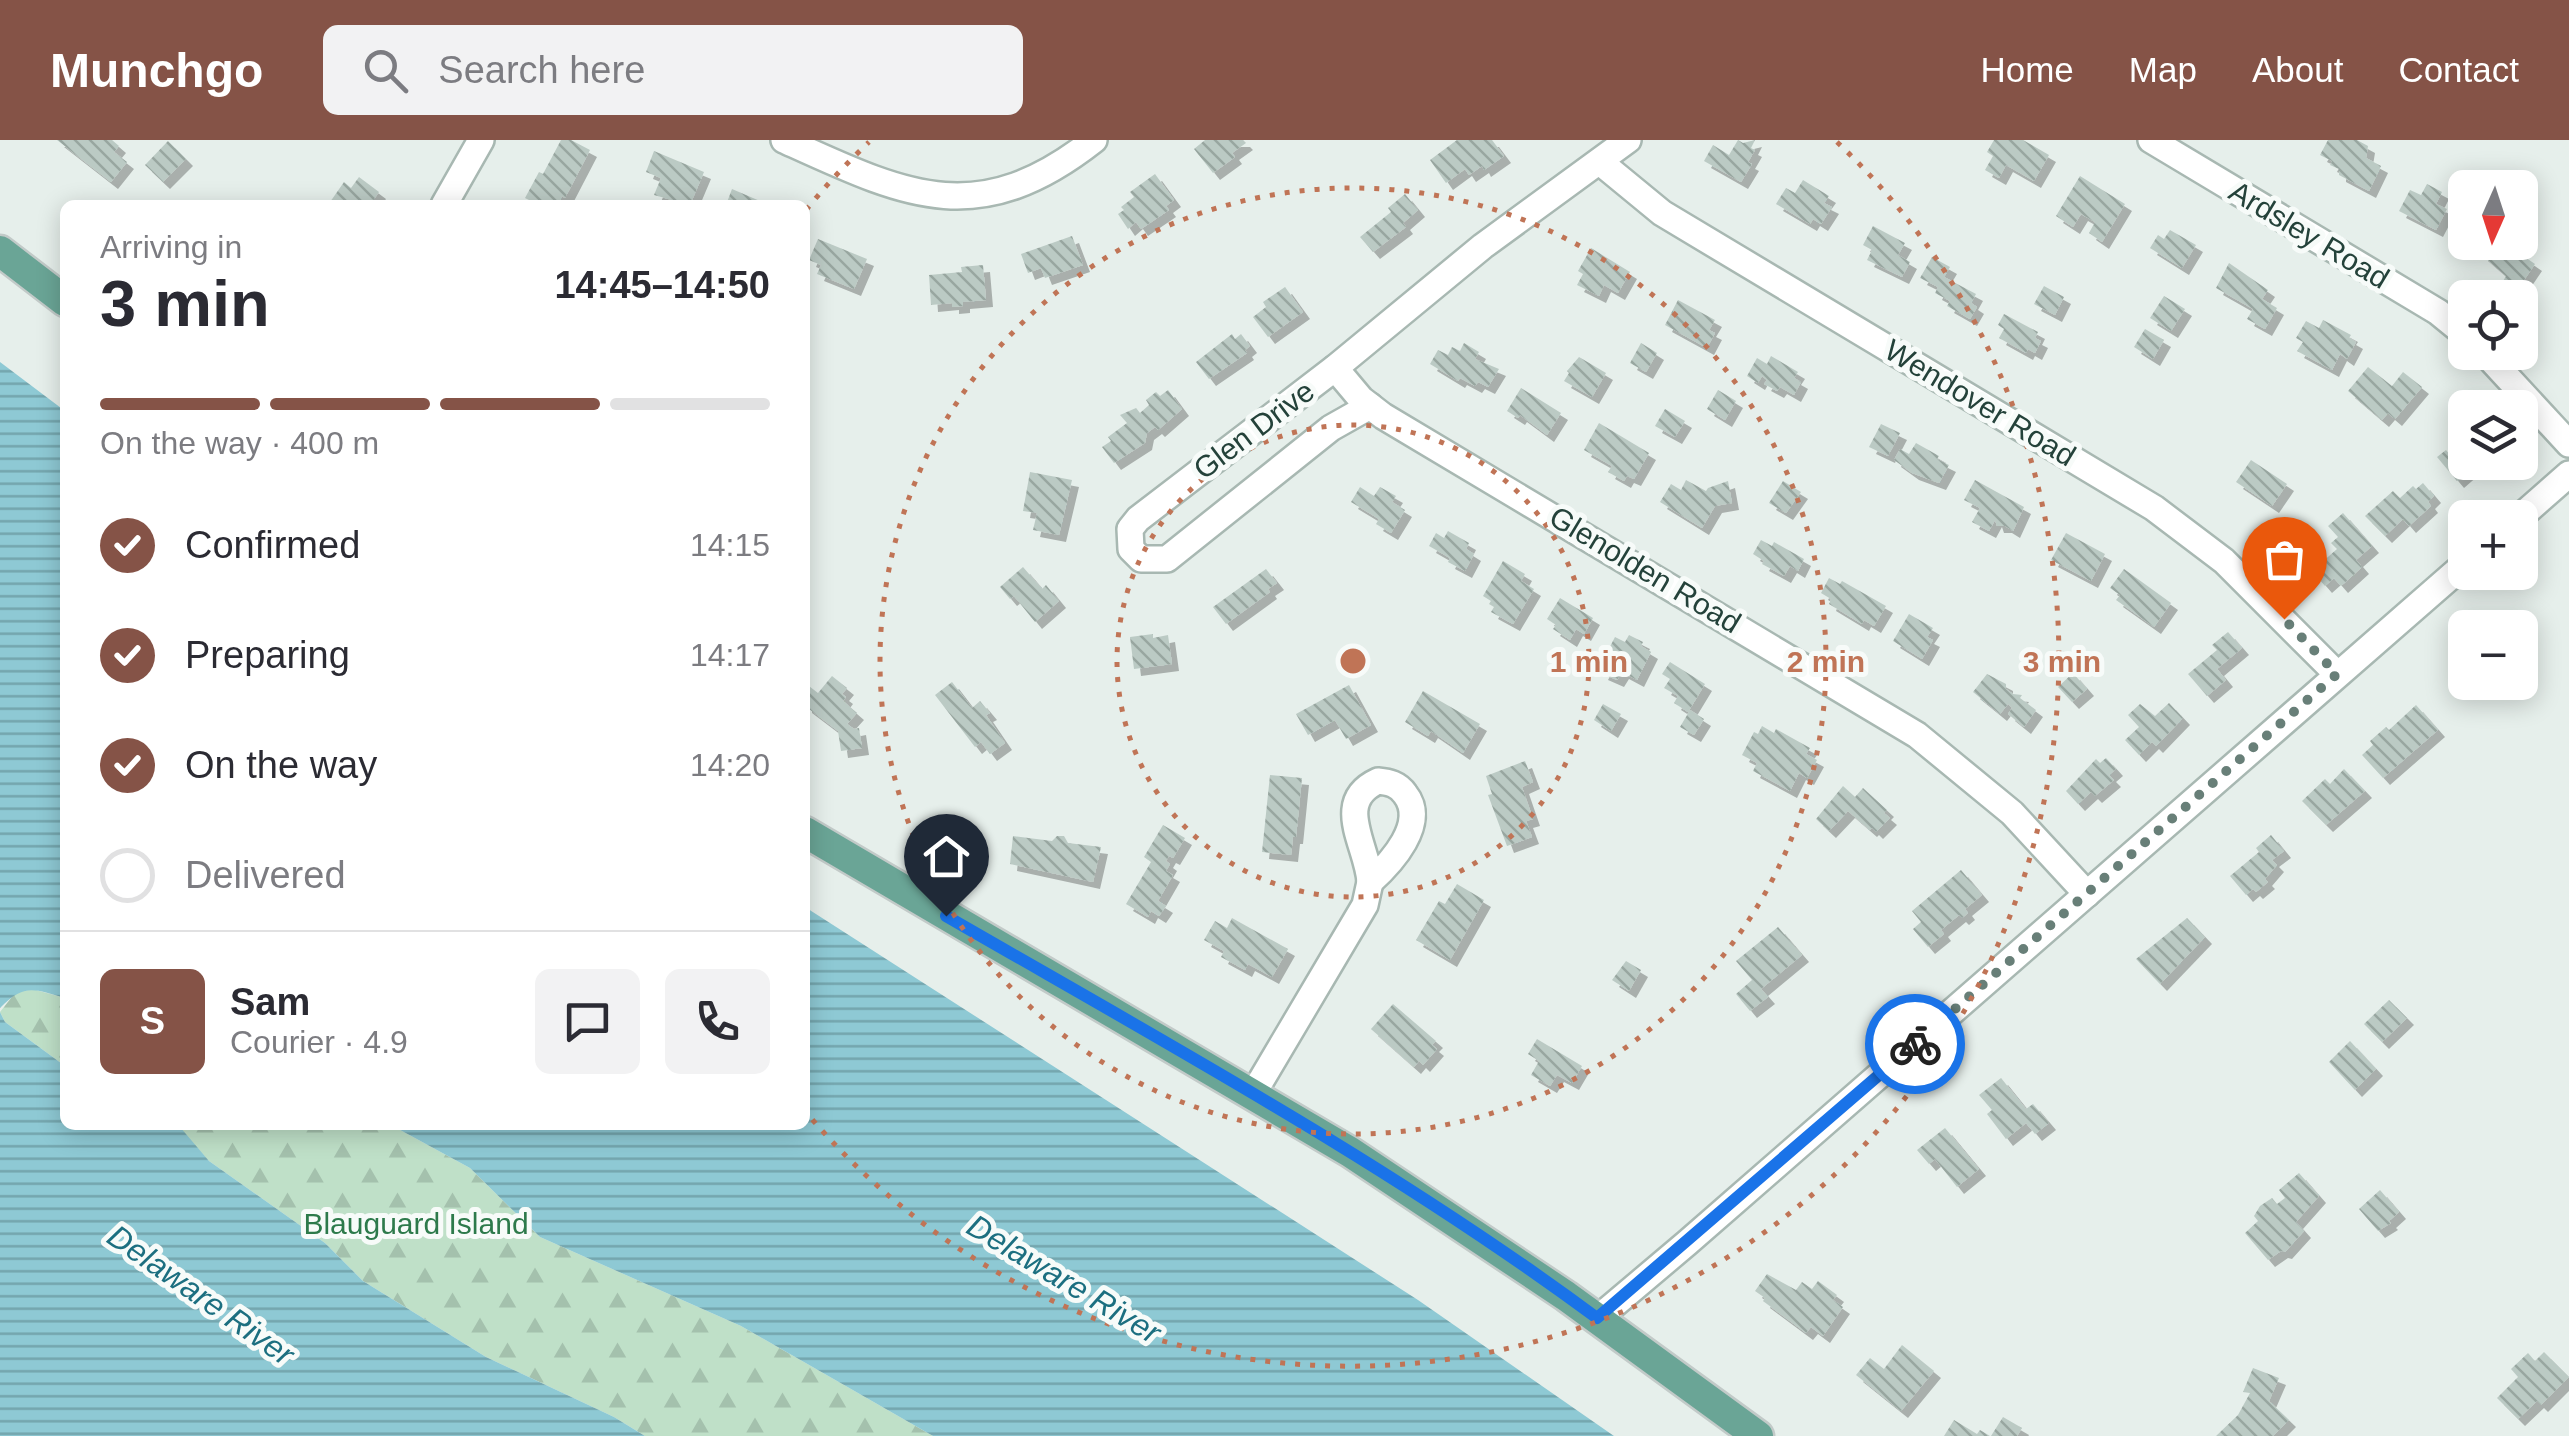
<!DOCTYPE html>
<meta charset="utf-8">
<style>
body{margin:0;font-family:Helvetica,sans-serif;background:#f2f2f3;color:#2b2b33;height:100vh;display:flex;flex-direction:column;font-size:38px;white-space:nowrap}
*{box-sizing:border-box;margin:0}
p{font-size:32px;color:#7c7c81}
.icon{flex:none;width:55px;height:55px;fill:none;stroke:currentColor;stroke-width:2;stroke-linecap:round;stroke-linejoin:round}
.map{position:relative;flex:1;overflow:hidden}
.panel{position:absolute;left:60px;top:60px;width:750px;height:930px;display:flex;flex-direction:column;background:#fff;border-radius:15px;box-shadow:0 5px 25px #0003}
.panel>*{flex:none}
.needle{width:65px;rotate:183deg}
.fabs{position:absolute;left:2448px;top:30px;display:grid;gap:20px}
.fabs a{display:grid;place-items:center;width:90px;height:90px;border-radius:15px;background:#fff;box-shadow:0 5px 25px #0003;font-size:50px}
.pin{position:absolute;display:grid;place-items:center;width:85px;height:85px;color:#fff;margin:-102px -42px;border-radius:50% 50% 50% 0;rotate:-45deg;box-shadow:0 0 10px #0007}
.pin .icon{rotate:45deg}
.courier{position:absolute;display:grid;place-items:center;width:100px;height:100px;margin:-50px;border:8px solid #1a73e8;border-radius:50%;background:#fff;color:#222;box-shadow:0 2px 12px #0007}
.head em{font-style:normal;font-weight:600}
.head div{display:flex;flex-direction:column-reverse}
.head{display:flex;align-items:center;justify-content:space-between;height:170px;padding:0 40px}
h1{font-size:65px;font-weight:600;line-height:75px}
.bar{display:grid;grid-template-columns:repeat(4,1fr);gap:15px 10px;align-content:center;height:120px;padding:0 40px}
.bar i{height:12px;border-radius:8px;background:#e1e1e2}
.bar .current{background:#855347}
.bar p{grid-column:span 4}
.line{display:flex;align-items:center;gap:25px;padding:0 40px;border-top:2px solid #e1e1e2}
.line div{flex:1}
.round{display:grid;place-items:center;flex:none;width:105px;height:105px;border-radius:15px;background:#f2f2f3}
ol{padding:0 40px;list-style:none}
li{display:flex;align-items:center;gap:30px;height:110px}
li p{margin-inline-start:auto}
li .icon{padding:10px;border-radius:50%;background:#855347;color:#fff;stroke-width:4}
li:last-child{color:#7c7c81}
li i{width:55px;height:55px;border:5px solid #e1e1e2;border-radius:50%}
header{display:flex;align-items:center;gap:60px;box-sizing:border-box;height:140px;padding:0 50px;background:#855347;color:#fff}
header strong{font-size:48px}
nav{display:flex;gap:55px;margin-inline-start:auto;font-size:35px}
.search{width:700px;height:90px;background:#f2f2f3;display:flex;align-items:center;gap:25px;box-sizing:border-box;padding:0 35px;border-radius:15px;color:#7c7c81;font-size:38px}
.map>svg:first-child{display:block}
.forest{fill:url(#forest-firs)}
.water{fill:url(#water-rules)}
.building{fill:url(#building-back-hatch);filter:url(#shadow)}
.lines{fill:none;stroke-linecap:round;stroke-linejoin:round}
.minor-casing{stroke:#a8b8b2;stroke-width:30}
.major-casing{stroke:#c2cac8;stroke-width:35}
.minor{stroke:#fff;stroke-width:25}
.major{stroke:#6aa596;stroke-width:30}
.done{stroke:#687f78;stroke-width:10;stroke-dasharray:0 18}
.route{stroke:#1a73e8;stroke-width:12}
.ring{fill:none;stroke:#c07456;stroke-width:5;stroke-dasharray:5 10}
.labels{text-anchor:middle;stroke-width:10;stroke-linejoin:round;paint-order:stroke}
.street-label{font-size:30px;fill:#24423a;stroke:#f7fbf9}
.park-label{font-size:30px;fill:#2d7a4b;stroke:#f7fbf9}
.water-label{font-size:32px;font-style:italic;fill:#1c6f80;stroke:#f7fbf9}
.centre{fill:#c07456;stroke:#f7fbf9;stroke-width:5}
.ring-label{font-size:30px;text-anchor:middle;font-weight:bold;fill:#c07456;stroke:#f7fbf9;stroke-width:10;stroke-linejoin:round;paint-order:stroke}
</style>
<header>
<strong>Munchgo</strong>
<div class="search"><svg class="icon" aria-label="search" viewBox="0 0 24 24"><circle cx="10" cy="10" r="6"/><path d="M15 15l6 6"/></svg>Search here</div>
<nav><a>Home</a><a>Map</a><a>About</a><a>Contact</a></nav>
</header>
<div class="map">
<svg width="2569" height="1296" viewBox="0 0 2569 1296">
<defs>
<pattern id="forest-firs" width="22" height="20" patternUnits="userSpaceOnUse" patternTransform="scale(2.5)"><rect width="22" height="20" fill="#bfe0c8"/><path d="M5 1l3.5 6h-7zM16 11l3.5 6h-7z" fill="#a4c1ad"/></pattern>
<pattern id="water-rules" width="6" height="5" patternUnits="userSpaceOnUse" patternTransform="scale(2.5)"><rect width="6" height="5" fill="#8ec9d4"/><path d="M0 2.5h6" fill="none" stroke="#74a5ad"/></pattern>
<pattern id="building-back-hatch" width="6" height="6" patternUnits="userSpaceOnUse" patternTransform="scale(2.5)"><rect width="6" height="6" fill="#bbcac4"/><path d="M-1 5l2 2M0 0l6 6M5-1l2 2" fill="none" stroke="#98a6a0"/></pattern>
<filter id="shadow"><feDropShadow dx="7" dy="7" stdDeviation="0" flood-color="#0004"/></filter>
</defs>
<rect width="100%" height="100%" fill="#e6efeb"/>
<g class="forest">
<polygon points="32,849 65,858 65,926 5,882 0,872 15,853"/>
<polygon points="176,985 391,985 470,1028 540,1097 741,1186 933,1296 645,1296 614,1277 486,1217 363,1141 325,1103 209,1021"/>
</g>
<g class="water">
<path d="M0 222 65 271V858C34 849 24 843 0 868Z"/>
<polygon points="805,767 1418,1160 1614,1296 933,1296 741,1186 540,1097 470,1028 391,985 805,985"/>
<polygon points="0,872 5,882 65,926 65,985 180,987 209,1021 325,1103 363,1141 486,1217 614,1277 645,1296 0,1296"/>
</g>
<g class="building">
<polygon points="57,0 112,0 119,6 114,12 127,22 111,42"/>
<polygon points="561,0 571,0 590,10 565,58 562,56 558,65 539,65 525,58 539,32 543,34"/>
<polygon points="1205,0 1243,0 1246,3 1232,13 1235,17 1213,33 1194,9"/>
<polygon points="1457,0 1492,0 1504,16 1484,30 1482,26 1469,35 1465,29 1446,43 1430,20"/>
<polygon points="1738,0 1743,3 1755,0 1751,8 1755,10 1748,22 1752,24 1741,42 1704,21 1713,5 1729,15"/>
<polygon points="1994,0 2023,0 2049,15 2034,41 2006,25 1999,38 1985,30 1993,16 1987,12"/>
<polygon points="2328,0 2357,0 2368,6 2366,18 2381,26 2369,51 2339,35 2339,29 2330,25 2332,21 2320,15"/>
<polygon points="168,1 186,19 163,42 145,25"/>
<polygon points="654,11 704,32 690,65 654,55 661,38 646,32"/>
<polygon points="1155,34 1174,60 1166,66 1169,70 1141,89 1136,82 1128,89 1118,74 1124,70 1121,67 1134,57 1130,52"/>
<polygon points="2080,36 2125,64 2102,102 2089,93 2095,82 2081,74 2073,87 2056,76"/>
<polygon points="359,37 379,52 370,65 328,65 344,42 351,48"/>
<polygon points="1803,40 1829,56 1824,63 1832,67 1821,84 1813,79 1810,84 1776,64 1786,48 1795,53"/>
<polygon points="2427,44 2442,52 2436,64 2447,69 2436,90 2399,71 2410,50 2421,55"/>
<polygon points="732,49 769,65 726,65"/>
<polygon points="1405,54 1418,70 1403,83 1406,87 1373,112 1360,97 1391,72 1388,68"/>
<polygon points="1873,86 1905,103 1898,115 1910,122 1902,137 1867,120 1872,110 1863,105"/>
<polygon points="2170,90 2196,105 2182,128 2150,108 2158,95 2164,99"/>
<polygon points="1072,96 1083,125 1045,138 1041,128 1028,133 1021,114"/>
<polygon points="2520,98 2527,102 2519,113 2535,124 2516,152 2502,143 2506,136 2481,114 2489,102 2520,102"/>
<polygon points="818,99 867,119 854,149 817,134 821,125 809,120"/>
<polygon points="1591,108 1630,132 1618,153 1604,145 1599,156 1577,145 1583,134 1578,131"/>
<polygon points="1932,117 1950,127 1944,137 1976,154 1971,163 1977,167 1970,179 1947,166 1950,161 1935,153 1938,147 1920,138"/>
<polygon points="2229,123 2268,150 2262,159 2277,168 2265,189 2247,179 2253,169 2216,148"/>
<polygon points="983,125 986,160 963,162 963,166 952,167 952,163 931,165 929,135 962,132 961,127"/>
<polygon points="2044,146 2064,157 2055,175 2034,164"/>
<polygon points="1285,147 1303,172 1268,197 1253,177 1266,167 1263,162"/>
<polygon points="2164,156 2185,169 2171,191 2150,178"/>
<polygon points="1678,160 1715,180 1709,190 1715,193 1707,208 1665,185"/>
<polygon points="2004,174 2038,192 2035,198 2041,201 2035,213 2028,209 2026,213 1999,198 2004,189 1998,185"/>
<polygon points="2323,180 2351,195 2349,198 2356,202 2347,219 2340,214 2332,230 2297,211 2303,202 2296,198 2306,181 2319,188"/>
<polygon points="2145,189 2164,200 2153,219 2134,207"/>
<polygon points="1232,194 1235,199 1241,194 1250,206 1245,210 1247,213 1209,239 1196,222"/>
<polygon points="1464,203 1479,212 1475,219 1499,229 1488,247 1478,242 1475,246 1460,238 1458,241 1430,224 1438,210 1448,215 1452,207 1460,211"/>
<polygon points="1641,203 1657,213 1646,232 1630,223"/>
<polygon points="1771,216 1798,232 1794,238 1801,242 1794,255 1780,247 1777,251 1764,244 1767,240 1762,236 1758,243 1747,236 1757,218 1767,224"/>
<polygon points="1579,217 1606,233 1592,257 1564,241 1569,233 1567,231"/>
<polygon points="2368,227 2392,246 2403,232 2422,247 2395,279 2388,273 2382,280 2348,251"/>
<polygon points="1521,248 1561,273 1547,295 1520,275 1518,278 1507,271"/>
<polygon points="1168,250 1182,269 1158,290 1155,287 1147,293 1145,303 1114,323 1102,307 1111,301 1108,297 1127,283 1120,275 1136,268 1140,273 1149,265 1146,260 1156,252 1160,256"/>
<polygon points="1718,250 1736,261 1725,280 1707,269"/>
<polygon points="1665,269 1685,281 1675,297 1655,286"/>
<polygon points="1599,283 1649,313 1634,339 1627,336 1624,341 1608,332 1612,326 1584,310"/>
<polygon points="1881,284 1900,293 1888,316 1869,307"/>
<polygon points="2465,302 2465,322 2479,322 2457,341 2437,317 2446,310 2450,315"/>
<polygon points="1916,303 1939,316 1937,319 1949,325 1939,343 1912,333 1894,320 1900,309 1909,314"/>
<polygon points="2251,320 2287,344 2272,366 2236,342"/>
<polygon points="1030,332 1072,340 1059,395 1033,390 1037,373 1023,371"/>
<polygon points="1686,340 1706,351 1708,348 1728,341 1732,363 1715,366 1702,388 1660,362 1671,344 1681,350"/>
<polygon points="1975,340 2024,367 2013,391 2005,386 1997,386 1995,380 1989,391 1972,382 1980,368 1964,360"/>
<polygon points="1783,341 1801,352 1786,373 1769,363"/>
<polygon points="2423,343 2434,356 2428,362 2431,366 2409,386 2403,379 2385,396 2365,376 2393,351 2400,358 2413,346 2416,349"/>
<polygon points="1360,347 1374,356 1380,347 1396,356 1392,362 1405,370 1391,393 1376,384 1379,379 1351,362"/>
<polygon points="2343,373 2372,406 2356,420 2362,427 2341,446 2334,438 2325,446 2312,431 2337,409 2331,403 2338,397 2328,386"/>
<polygon points="1448,391 1469,403 1466,409 1474,414 1465,431 1448,422 1450,418 1429,406 1436,393 1444,398"/>
<polygon points="2066,393 2105,414 2091,441 2051,420"/>
<polygon points="1761,400 1772,406 1774,402 1804,419 1798,431 1790,426 1784,436 1762,424 1764,421 1753,414"/>
<polygon points="1503,421 1525,434 1521,441 1534,449 1513,484 1491,472 1494,467 1489,464 1491,461 1483,456"/>
<polygon points="1023,427 1042,449 1046,445 1059,461 1035,482 1014,456 1010,459 1000,447"/>
<polygon points="1266,429 1277,443 1268,449 1270,452 1226,484 1213,467"/>
<polygon points="2124,429 2171,463 2154,487 2116,460 2120,455 2110,448"/>
<polygon points="1829,438 1840,444 1842,441 1886,466 1874,486 1864,480 1862,484 1829,464 1831,459 1821,453"/>
<polygon points="1560,458 1593,478 1584,494 1576,489 1570,500 1553,489 1556,485 1547,479"/>
<polygon points="1909,474 1933,488 1927,497 1933,500 1922,519 1893,501"/>
<polygon points="2228,492 2242,508 2217,529 2226,540 2207,556 2188,534 2217,510 2212,505"/>
<polygon points="1153,494 1153,498 1168,495 1172,524 1134,529 1130,497"/>
<polygon points="1629,495 1643,502 1641,506 1651,512 1637,540 1622,532 1617,540 1601,533 1607,522 1603,520 1615,497 1625,502"/>
<polygon points="1670,522 1705,544 1688,572 1674,563 1678,556 1664,548 1670,539 1662,534"/>
<polygon points="2073,533 2087,549 2072,562 2058,547"/>
<polygon points="1987,534 2006,544 2006,549 2013,554 2022,555 2020,558 2036,570 2024,587 2008,574 2012,568 2008,564 2000,574 1973,552"/>
<polygon points="832,536 847,548 842,554 846,557 843,561 857,573 847,584 854,589 859,588 862,608 841,611 838,591 805,566 805,543 818,553"/>
<polygon points="952,542 972,568 980,561 990,573 986,575 1005,603 990,614 981,602 975,607 935,555"/>
<polygon points="1349,545 1371,585 1346,599 1335,580 1308,595 1296,574"/>
<polygon points="1423,551 1480,584 1463,613 1431,591 1428,596 1405,582"/>
<polygon points="2169,563 2183,578 2156,606 2152,602 2139,615 2125,600 2139,587 2128,575 2140,564 2155,576"/>
<polygon points="1603,564 1621,574 1611,591 1594,580"/>
<polygon points="2416,565 2438,590 2383,638 2362,615 2373,605 2370,601 2386,587 2389,590"/>
<polygon points="1690,570 1704,579 1694,595 1680,587"/>
<polygon points="1762,586 1774,593 1776,589 1810,608 1806,614 1817,620 1807,638 1799,633 1790,651 1753,631 1757,623 1742,615 1754,592 1758,594"/>
<polygon points="2106,618 2116,629 2109,635 2114,640 2095,656 2091,652 2078,664 2066,651 2096,619 2100,623"/>
<polygon points="1525,621 1533,642 1522,647 1533,679 1526,681 1532,697 1507,706 1488,655 1492,654 1486,636"/>
<polygon points="2344,629 2365,651 2326,685 2302,661 2325,639 2330,644"/>
<polygon points="1270,635 1302,638 1296,697 1293,697 1291,715 1262,712"/>
<polygon points="1843,646 1855,657 1863,648 1887,670 1884,673 1890,678 1876,692 1872,688 1870,690 1848,671 1829,691 1816,679"/>
<polygon points="1163,685 1185,698 1173,718 1169,716 1166,721 1170,724 1166,731 1173,735 1158,761 1166,766 1159,776 1151,771 1148,777 1126,764 1151,722 1144,717"/>
<polygon points="2271,695 2284,711 2272,720 2277,725 2265,739 2268,742 2256,752 2253,749 2246,755 2230,736 2259,712 2256,708"/>
<polygon points="1013,696 1052,701 1057,696 1064,696 1068,703 1101,707 1093,742 1010,724"/>
<polygon points="1961,730 1982,755 1965,769 1968,773 1962,778 1959,775 1941,790 1944,794 1928,807 1913,789 1921,782 1912,771"/>
<polygon points="1457,744 1484,760 1450,820 1416,800 1439,761 1445,764"/>
<polygon points="1232,778 1288,809 1272,837 1248,824 1245,830 1221,817 1224,811 1204,800 1215,781 1227,788"/>
<polygon points="2187,778 2205,797 2160,844 2136,819"/>
<polygon points="1778,787 1802,815 1761,849 1768,857 1750,871 1736,854 1752,840 1736,821"/>
<polygon points="1626,821 1641,830 1629,851 1612,840"/>
<polygon points="2389,860 2407,878 2382,902 2364,884"/>
<polygon points="1393,864 1436,901 1432,905 1437,909 1423,925 1419,921 1414,927 1371,889"/>
<polygon points="1537,899 1582,926 1572,943 1557,935 1550,946 1531,935 1539,921 1528,914"/>
<polygon points="2350,901 2376,929 2355,950 2329,922"/>
<polygon points="2001,938 2026,969 2033,964 2049,983 2035,994 2026,983 2006,999 1987,974 1992,970 1979,955"/>
<polygon points="1945,988 1979,1029 1957,1047 1935,1019 1929,1024 1917,1010"/>
<polygon points="2299,1033 2319,1056 2296,1082 2304,1091 2285,1112 2281,1111 2268,1120 2245,1093 2258,1081 2254,1076 2260,1066 2272,1058 2277,1064 2285,1058 2279,1050"/>
<polygon points="2380,1050 2399,1072 2389,1081 2391,1083 2378,1091 2359,1069"/>
<polygon points="1767,1134 1796,1150 1802,1142 1812,1149 1818,1141 1837,1155 1833,1160 1843,1167 1823,1196 1811,1187 1806,1193 1763,1161 1765,1158 1755,1151"/>
<polygon points="1902,1205 1934,1231 1901,1271 1856,1235 1870,1218 1884,1229"/>
<polygon points="2544,1212 2569,1237 2541,1265 2537,1261 2518,1279 2497,1258 2518,1237 2511,1229 2528,1213 2535,1221"/>
<polygon points="2253,1228 2279,1238 2269,1261 2289,1280 2273,1296 2216,1296 2238,1275 2250,1253 2243,1252"/>
<polygon points="2003,1277 2022,1288 2017,1296 1991,1296"/>
<polygon points="1954,1280 1977,1294 1980,1290 1990,1296 1944,1296"/>
</g>
<g class="lines">
<g class="minor-casing">
<g id="minor">
<path d="M784 0C905 55 977 92 1094 0"/>
<polyline points="2151,0 2438,172 2465,194"/>
<polyline points="1600,22 1662,73 2154,368 2224,421 2337,534"/>
<polyline points="444,65 481,0"/>
<polyline points="2484,212 2569,304"/>
<polyline points="1335,228 1361,259 1383,276 1917,595 2012,673 2087,754"/>
<polyline points="1370,266 1331,288 1167,419 1141,419 1131,409 1130,389 1138,379 1335,228 1483,106 1628,0"/>
<polyline points="2519,378 2569,334"/>
<path d="M1378 641C1389 642 1398 644 1405 654 1428 683 1391 723 1370 742 1368 706 1332 662 1378 641Z"/>
<polyline points="1253,954 1365,765 1370,742"/>
<polyline points="1597,1179 1687,1103 2465,424"/>
</g>
</g>
<g class="major-casing">
<g id="major">
<polyline points="0,111 65,161"/>
<polyline points="805,692 1350,1012 1566,1156 1758,1296"/>
</g>
</g>
<use href="#minor" class="minor"/>
<use href="#major" class="major"/>
</g>
<g class="lines">
<polyline class="done" points="1915,904 2337,534 2284,479"/>
<path class="route" d="M946 776C1166 903 1392 1026 1597 1178L1915 904"/>
</g>
<g class="ring">
<circle cx="1353" cy="521" r="236"/>
<circle cx="1353" cy="521" r="473"/>
<path d="M806 70A709 709 0 0 1 869 2M1837 2A709 709 0 1 1 806 972"/>
</g>
<g class="labels">
<g class="street-label">
<text transform="translate(2309 95) rotate(31)" y="10">Ardsley Road</text>
<text transform="translate(1980 263) rotate(31)" y="10">Wendover Road</text>
<text transform="translate(1254 290) rotate(-37)" y="10">Glen Drive</text>
<text transform="translate(1645 430) rotate(31)" y="10">Glenolden Road</text>
</g>
<g class="park-label">
<text x="416" y="1094">Blauguard Island</text>
</g>
<g class="water-label">
<text transform="translate(1064 1139) rotate(31)" y="11">Delaware River</text>
<text transform="translate(201 1155) rotate(35)" y="11">Delaware River</text>
</g>
</g>
<circle cx="1353" cy="521" r="15" class="centre"/>
<g class="ring-label">
<text x="1589" y="532">1 min</text>
<text x="1826" y="532">2 min</text>
<text x="2062" y="532">3 min</text>
</g>
</svg>
<div class="fabs">
<a><svg class="needle" viewBox="-14 -14 28 28"><path d="M0-13l5 13h-10z" fill="#e53935"/><path d="M0 13l5-13h-10z" fill="#7c7c81"/></svg></a>
<a><svg class="icon" aria-label="locate" viewBox="0 0 24 24"><circle cx="12" cy="12" r="6"/><path d="M12 2v4M12 18v4M2 12h4M18 12h4"/></svg></a>
<a><svg class="icon" aria-label="layers" viewBox="0 0 24 24"><path d="M12 4l9 5-9 5-9-5zM3 14l9 5 9-5"/></svg></a>
<a>+</a>
<a>−</a>
</div>
<div class="pin" style="left:2284px;top:479px;background:#ea580c"><svg class="icon" aria-label="bag" viewBox="0 0 24 24"><path d="M5 8h14l-1 12H6zM9 8a3 3 0 0 1 6 0"/></svg></div>
<div class="pin" style="left:946px;top:776px;background:#1f2937"><svg class="icon" aria-label="home" viewBox="0 0 24 24"><path d="M3 11l9-7 9 7M6 9v11h12V9"/></svg></div>
<div class="courier" style="left:1915px;top:904px"><svg class="icon" aria-label="bike" viewBox="0 0 24 24"><circle cx="6" cy="16" r="4"/><circle cx="18" cy="16" r="4"/><path d="M6 16l4-8h5l3 8M10 8l3 8H6M13 5h3"/></svg></div>
<section class="panel">
<div class="head"><div><h1>3 min</h1><p>Arriving in</p></div><em>14:45–14:50</em></div>
<div class="bar"><i class="current"></i><i class="current"></i><i class="current"></i><i></i><p>On the way · 400 m</p></div>
<ol>
<li><svg class="icon" aria-label="check" viewBox="0 0 24 24"><path d="M5 12l5 5 9-10"/></svg>Confirmed<p>14:15</p></li>
<li><svg class="icon" aria-label="check" viewBox="0 0 24 24"><path d="M5 12l5 5 9-10"/></svg>Preparing<p>14:17</p></li>
<li><svg class="icon" aria-label="check" viewBox="0 0 24 24"><path d="M5 12l5 5 9-10"/></svg>On the way<p>14:20</p></li>
<li><i></i>Delivered</li>
</ol>
<div class="line" style="height:180px"><b class="round" style="background:#855347;color:#fff">S</b><div><b>Sam</b><p>Courier · 4.9</p></div><a class="round"><svg class="icon" aria-label="chat" viewBox="0 0 24 24"><path d="M4 5h16v11H9l-5 4z"/></svg></a><a class="round"><svg class="icon" aria-label="phone" viewBox="0 0 24 24"><path d="M5 4h4l2 5-3 2q2 4 5 5l2-3 5 2v4C11 20 4 13 5 4z"/></svg></a></div>
</section>
</div>
